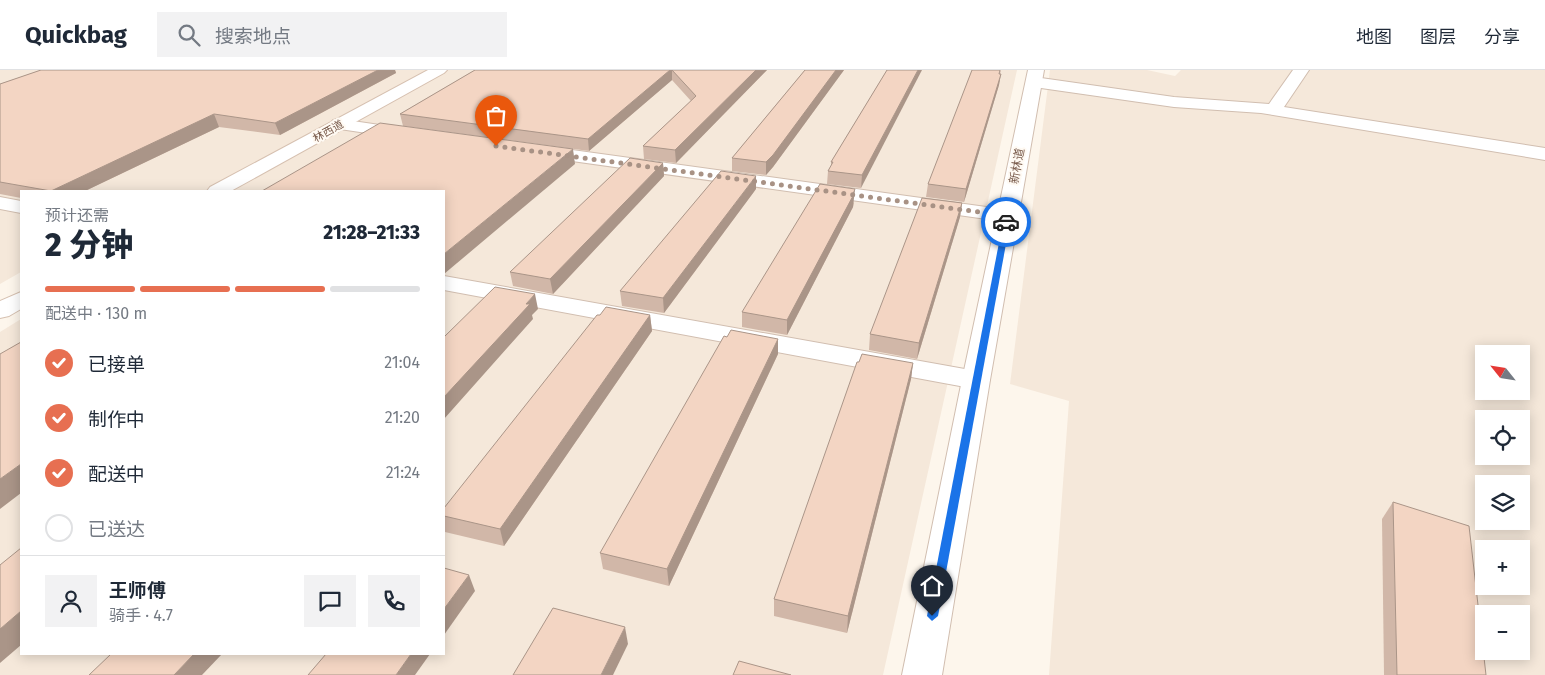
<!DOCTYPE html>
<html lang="zh">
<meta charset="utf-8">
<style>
body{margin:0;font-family:"Fira Sans","Noto Sans SC",sans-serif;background:#f2f2f3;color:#1f2937;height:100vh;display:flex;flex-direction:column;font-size:19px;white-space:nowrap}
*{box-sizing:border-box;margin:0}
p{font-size:16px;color:#747a83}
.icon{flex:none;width:28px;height:28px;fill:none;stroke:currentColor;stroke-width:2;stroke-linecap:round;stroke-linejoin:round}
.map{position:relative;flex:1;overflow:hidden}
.details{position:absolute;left:20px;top:120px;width:425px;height:465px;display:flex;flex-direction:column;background:#fff;border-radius:0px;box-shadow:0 2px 12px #0003}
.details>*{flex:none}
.needle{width:32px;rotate:300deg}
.controls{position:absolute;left:1475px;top:275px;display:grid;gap:10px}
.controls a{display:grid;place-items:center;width:55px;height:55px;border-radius:0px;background:#fff;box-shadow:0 2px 12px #0003;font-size:25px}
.pin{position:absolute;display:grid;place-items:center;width:42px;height:42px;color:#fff;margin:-51px -21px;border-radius:50% 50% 50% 0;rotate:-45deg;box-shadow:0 0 5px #0007}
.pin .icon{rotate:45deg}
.courier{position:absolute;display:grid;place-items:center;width:50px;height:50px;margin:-25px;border:4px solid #1a73e8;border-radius:50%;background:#fff;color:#222;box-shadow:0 1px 6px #0007}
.overview em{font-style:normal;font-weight:800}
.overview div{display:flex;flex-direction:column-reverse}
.overview{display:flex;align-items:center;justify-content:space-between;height:85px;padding:0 25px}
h1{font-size:32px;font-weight:800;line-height:38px}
.bar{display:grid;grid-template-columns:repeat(4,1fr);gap:8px 5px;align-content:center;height:60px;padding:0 25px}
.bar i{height:6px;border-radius:4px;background:#e0e1e3}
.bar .on{background:#e76f51}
.bar p{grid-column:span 4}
.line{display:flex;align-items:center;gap:12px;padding:0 25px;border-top:1px solid #e0e1e3}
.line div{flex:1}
.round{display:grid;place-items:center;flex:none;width:52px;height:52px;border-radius:0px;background:#f2f2f3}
ol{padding:0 25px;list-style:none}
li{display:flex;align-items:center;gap:15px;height:55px}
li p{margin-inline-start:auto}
li .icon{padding:5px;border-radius:50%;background:#e76f51;color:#fff;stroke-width:4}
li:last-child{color:#747a83}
li i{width:28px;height:28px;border:2px solid #e0e1e3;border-radius:50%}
header{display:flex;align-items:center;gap:30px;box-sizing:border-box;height:70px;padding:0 25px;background:#fff;border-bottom:1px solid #e0e1e3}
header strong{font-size:24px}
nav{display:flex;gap:28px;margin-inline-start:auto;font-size:18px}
.search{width:350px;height:45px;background:#f2f2f3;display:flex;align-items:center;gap:12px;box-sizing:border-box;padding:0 18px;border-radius:0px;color:#747a83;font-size:19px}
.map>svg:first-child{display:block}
.residential{fill:#f5e8da;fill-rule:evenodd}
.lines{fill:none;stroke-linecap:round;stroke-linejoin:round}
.minor-casing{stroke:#d1beb0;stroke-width:2}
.tertiary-casing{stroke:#d1beb0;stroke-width:2}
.secondary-casing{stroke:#d6c0b0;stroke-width:2}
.minor{fill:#fff;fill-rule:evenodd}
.tertiary{fill:#fff;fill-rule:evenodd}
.secondary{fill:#fff;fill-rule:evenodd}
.wall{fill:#d1b7a8}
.shaded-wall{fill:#aa9588}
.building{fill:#f3d5c3;stroke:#aa9588}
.route{fill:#1a73e8}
.done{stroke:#a89285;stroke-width:5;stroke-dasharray:0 9}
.labels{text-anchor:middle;stroke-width:4;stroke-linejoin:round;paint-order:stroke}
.far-street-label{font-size:11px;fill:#7a5c4d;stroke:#fffaf3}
.street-label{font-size:12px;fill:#7a5c4d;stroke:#fffaf3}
</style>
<header>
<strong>Quickbag</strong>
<div class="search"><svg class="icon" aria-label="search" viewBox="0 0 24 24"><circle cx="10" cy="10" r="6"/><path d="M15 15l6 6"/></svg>搜索地点</div>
<nav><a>地图</a><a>图层</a><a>分享</a></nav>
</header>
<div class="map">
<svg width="1545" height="605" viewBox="0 0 1545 605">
<rect width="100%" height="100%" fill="#fdf6ec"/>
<g class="residential">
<polygon points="0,0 1017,0 883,605 0,605 0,262 21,249 21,584 444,584 444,121 21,121 21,202 0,214"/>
<path d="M1050 0H1147L1175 6 1181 0H1545V605H1049L1069 331 1010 314ZM1484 284H1521V321H1484ZM1484 349H1521V386H1484ZM1484 414H1521V451H1484ZM1484 479H1521V516H1484ZM1484 544H1521V581H1484Z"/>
</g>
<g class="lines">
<g class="minor-casing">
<g id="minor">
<polygon points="1293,0 1309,0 1284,37 1545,78 1545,90 1261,43 1174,37 1034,17 1028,15 1026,12 1028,9 1034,7 1174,27 1269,34"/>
<polygon points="339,49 407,59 413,60 416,64 413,68 407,69 333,58 330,54 333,50"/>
<polygon points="536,75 1008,140 1015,142 1019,146 1015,150 1008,152 529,85 527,81 529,77"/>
<polygon points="0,127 21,131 21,143 0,139"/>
<polygon points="444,206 976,301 986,304 990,310 986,316 976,319 444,220"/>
</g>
</g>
<g class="tertiary-casing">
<polygon id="tertiary" points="1028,0 1044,0 990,310 942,605 902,605 962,310"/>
</g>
<g class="secondary-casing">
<g id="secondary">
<polygon points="428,0 447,0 444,3 231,121 207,121 210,117"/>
<polygon points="21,222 21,239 9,246 0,248 0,231"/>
</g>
</g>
<use href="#minor" class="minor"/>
<use href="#tertiary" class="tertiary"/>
<use href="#secondary" class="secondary"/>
</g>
<g class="wall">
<polygon points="41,0 395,0 396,3 280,65 219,57 85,121 21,121 21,128 0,124 0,14"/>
<polygon points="475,0 767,0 676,93 644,89 643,76 691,31 672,10 589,81 403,56 400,44"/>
<polygon points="805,0 844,0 773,97 766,105 732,101 732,88"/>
<polygon points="887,0 861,118 827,114 828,101 831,96 831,92"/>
<polygon points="1001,0 1000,4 999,15 964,132 926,127 928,114"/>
<polygon points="663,93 664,106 553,224 513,216 510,202"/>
<polygon points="756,119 664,243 622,236 620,221"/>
<polygon points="854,132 853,137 787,265 742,257 742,242"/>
<polygon points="962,133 960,147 917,289 869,280 870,264"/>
<polygon points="650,245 652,261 504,476 445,462 444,459 444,438"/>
<polygon points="778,269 778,284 669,516 603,499 600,483"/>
<polygon points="913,293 911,309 847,563 774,546 774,529"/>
<polygon points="1393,432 1486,605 1384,605 1382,449"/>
</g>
<g class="shaded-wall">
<polygon points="378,0 395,0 396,3 280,65 275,53"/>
<polygon points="670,0 672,0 672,10 589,81 588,69"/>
<polygon points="756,0 767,0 676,93 675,80"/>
<polygon points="836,0 844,0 773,97 766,105 766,92"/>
<polygon points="918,0 922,0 861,118 862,105"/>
<polygon points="1001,4 999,15 964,132 966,119"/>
<polygon points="214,44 219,57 85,121 51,121"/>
<polygon points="573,79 575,94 444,204 444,184"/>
<polygon points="663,93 664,106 553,224 550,209"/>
<polygon points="756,106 756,119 664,243 663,228"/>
<polygon points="855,119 853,137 787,265 787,250"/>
<polygon points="962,133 960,147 917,289 919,273"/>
<polygon points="535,224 538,239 532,245 533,249 444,349 444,327 526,234"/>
<polygon points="650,245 652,261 504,476 500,459"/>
<polygon points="778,269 778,284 669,516 667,499"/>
<polygon points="913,293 911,309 847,563 848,546"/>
<polygon points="21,394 21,423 0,439 0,409"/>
<polygon points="469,505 475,521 444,565 444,539"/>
<polygon points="21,541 21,575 0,593 0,559"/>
<polygon points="625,557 628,574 613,605 601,605"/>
<polygon points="194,584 222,584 202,605 174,605"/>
<polygon points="411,584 430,584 415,605 396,605"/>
</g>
<g class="building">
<polygon points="41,0 378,0 275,53 214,44 51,121 0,112 0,14"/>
<polygon points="475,0 670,0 588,69 400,44"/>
<polygon points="672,0 756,0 675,80 643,76 696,26"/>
<polygon points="805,0 836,0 773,85 766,92 732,88"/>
<polygon points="887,0 918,0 862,105 828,101 833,92 831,92"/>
<polygon points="972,0 1000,0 999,4 1001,4 966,119 928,114"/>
<polygon points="380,53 573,79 444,184 444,121 262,121"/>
<polygon points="630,88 663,93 550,209 510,202"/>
<polygon points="721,101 756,106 663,228 620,221"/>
<polygon points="820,114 855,119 853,124 854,124 787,250 742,242"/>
<polygon points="922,128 962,133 919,273 870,264"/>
<polygon points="495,217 535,224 526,234 530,234 444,327 444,267"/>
<polygon points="606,237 650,245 500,459 444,446 444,438 597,245 600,245"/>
<polygon points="731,260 778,269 667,499 600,483 724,266 727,267"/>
<polygon points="21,272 21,394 0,409 0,284"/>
<polygon points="862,284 913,293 848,546 774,529 857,292 859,292"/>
<polygon points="1393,432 1469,456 1486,605 1397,605"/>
<polygon points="21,478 21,541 0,559 0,495"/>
<polygon points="444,498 469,505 444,539"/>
<polygon points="553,538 625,557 601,605 513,605"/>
<polygon points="111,584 194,584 174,605 89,605"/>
<polygon points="326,584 411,584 396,605 308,605"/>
<polygon points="739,591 791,605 733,605"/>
</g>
<polygon class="route" points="1006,151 1010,152 938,546 932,551 927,546 1003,152"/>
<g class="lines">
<polyline class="done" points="496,76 1008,146 1006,152"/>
</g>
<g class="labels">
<g class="far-street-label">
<text transform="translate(328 61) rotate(-29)" y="4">林西道</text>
</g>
<g class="street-label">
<text transform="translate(1017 96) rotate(-79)" y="4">新林道</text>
</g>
</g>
</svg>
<div class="controls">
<a><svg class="needle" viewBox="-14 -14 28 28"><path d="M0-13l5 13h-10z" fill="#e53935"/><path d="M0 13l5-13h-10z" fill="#747a83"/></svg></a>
<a><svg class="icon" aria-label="locate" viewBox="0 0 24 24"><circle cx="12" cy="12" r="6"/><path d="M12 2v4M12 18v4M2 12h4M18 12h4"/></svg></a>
<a><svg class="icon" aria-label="layers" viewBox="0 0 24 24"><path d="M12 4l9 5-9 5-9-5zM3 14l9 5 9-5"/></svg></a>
<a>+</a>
<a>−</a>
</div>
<div class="pin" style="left:496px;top:76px;background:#ea580c"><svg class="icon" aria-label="bag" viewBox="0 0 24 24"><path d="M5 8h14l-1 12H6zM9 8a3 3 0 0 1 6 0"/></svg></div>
<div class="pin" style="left:932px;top:546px;background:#1f2937"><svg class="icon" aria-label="home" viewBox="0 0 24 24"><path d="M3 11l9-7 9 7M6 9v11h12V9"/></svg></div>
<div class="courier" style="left:1006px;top:152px"><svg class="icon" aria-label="car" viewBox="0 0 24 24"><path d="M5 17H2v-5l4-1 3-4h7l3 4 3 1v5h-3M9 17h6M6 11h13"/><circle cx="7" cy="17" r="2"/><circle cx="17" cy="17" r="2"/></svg></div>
<section class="details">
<div class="overview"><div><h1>2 分钟</h1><p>预计还需</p></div><em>21:28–21:33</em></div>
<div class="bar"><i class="on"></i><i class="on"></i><i class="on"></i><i></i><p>配送中 · 130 m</p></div>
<ol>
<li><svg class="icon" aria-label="check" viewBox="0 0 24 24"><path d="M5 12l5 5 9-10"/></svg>已接单<p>21:04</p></li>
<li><svg class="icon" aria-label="check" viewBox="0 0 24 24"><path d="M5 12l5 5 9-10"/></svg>制作中<p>21:20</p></li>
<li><svg class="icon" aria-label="check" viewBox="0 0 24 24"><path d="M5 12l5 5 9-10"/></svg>配送中<p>21:24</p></li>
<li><i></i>已送达</li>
</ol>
<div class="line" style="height:90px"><a class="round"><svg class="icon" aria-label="person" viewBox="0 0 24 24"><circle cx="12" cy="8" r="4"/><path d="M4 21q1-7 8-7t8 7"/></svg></a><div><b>王师傅</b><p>骑手 · 4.7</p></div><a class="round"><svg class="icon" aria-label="chat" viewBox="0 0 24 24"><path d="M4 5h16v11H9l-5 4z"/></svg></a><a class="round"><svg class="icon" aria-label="phone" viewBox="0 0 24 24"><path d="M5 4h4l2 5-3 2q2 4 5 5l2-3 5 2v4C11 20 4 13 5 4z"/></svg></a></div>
</section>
</div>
